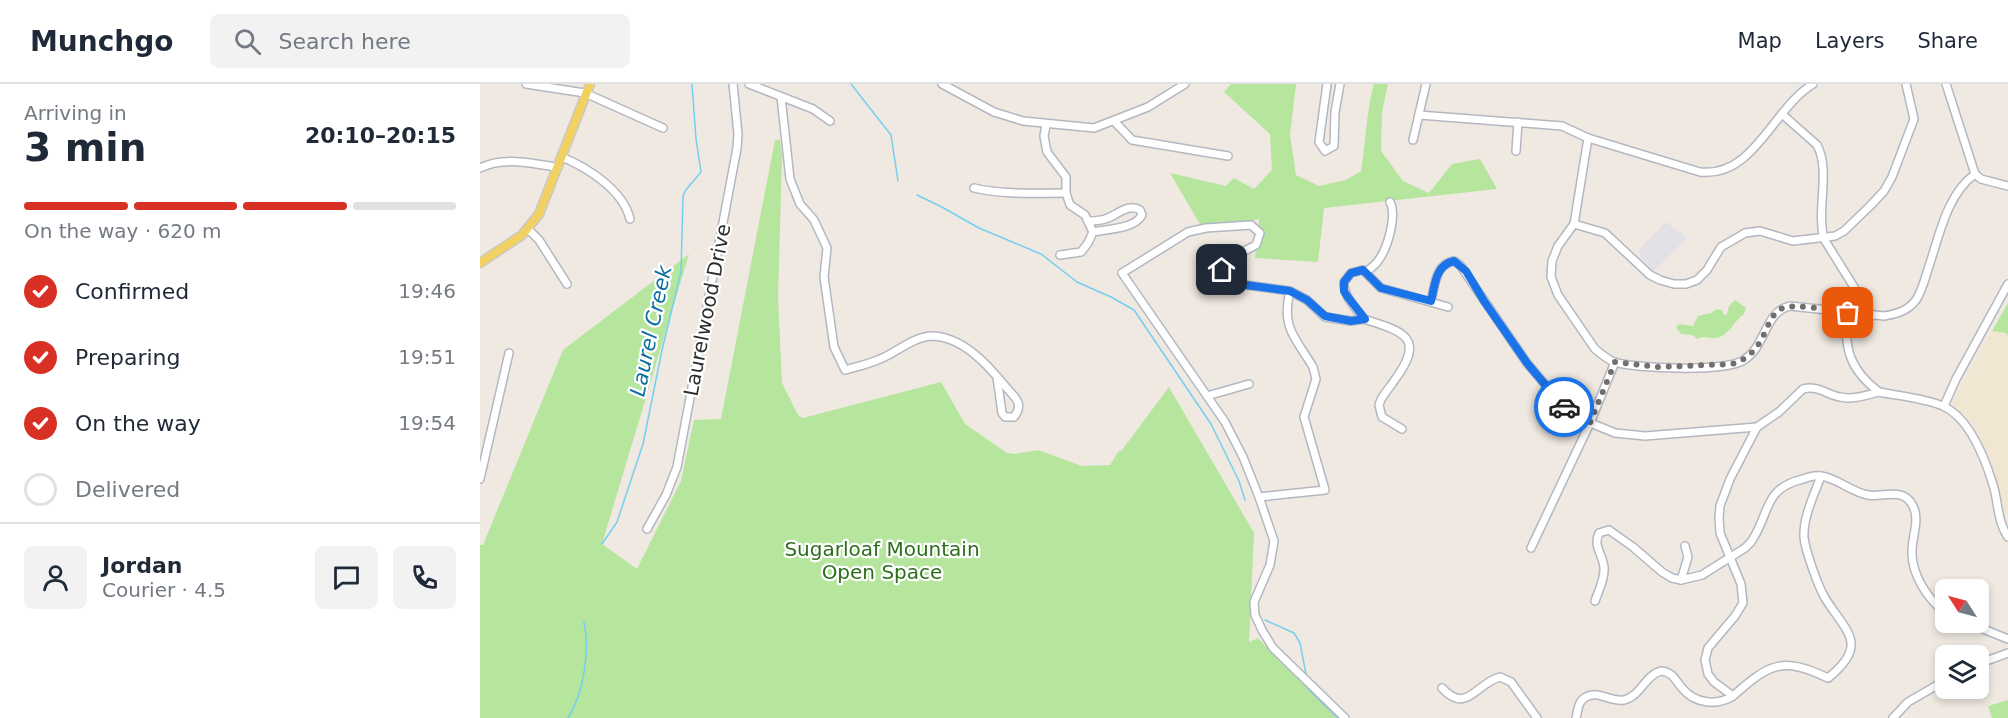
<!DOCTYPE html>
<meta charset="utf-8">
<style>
body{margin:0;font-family:"DejaVu Sans",sans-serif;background:#f2f2f3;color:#1f2937;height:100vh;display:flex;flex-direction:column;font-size:22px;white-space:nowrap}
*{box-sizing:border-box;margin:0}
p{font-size:20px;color:#747a83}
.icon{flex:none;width:33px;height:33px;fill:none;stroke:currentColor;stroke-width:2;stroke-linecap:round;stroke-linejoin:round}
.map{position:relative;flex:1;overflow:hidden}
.panel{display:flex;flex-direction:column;background:#fff;width:480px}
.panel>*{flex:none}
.needle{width:39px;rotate:306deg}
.tools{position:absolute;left:1455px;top:495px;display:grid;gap:12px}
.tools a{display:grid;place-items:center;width:54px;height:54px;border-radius:9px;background:#fff;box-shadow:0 3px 9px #0003;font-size:30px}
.pin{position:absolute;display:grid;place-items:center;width:51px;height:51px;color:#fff;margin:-26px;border-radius:12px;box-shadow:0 3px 9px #0006}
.courier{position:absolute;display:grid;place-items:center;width:60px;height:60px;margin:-30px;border:4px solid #1a73e8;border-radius:50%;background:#fff;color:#222;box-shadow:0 2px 8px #0007}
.head em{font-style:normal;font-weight:700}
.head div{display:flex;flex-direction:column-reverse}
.head{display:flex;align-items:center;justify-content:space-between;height:102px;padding:0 24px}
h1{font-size:39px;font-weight:700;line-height:45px}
.bar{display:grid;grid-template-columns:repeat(4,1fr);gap:9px 6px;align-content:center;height:72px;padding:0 24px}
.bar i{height:8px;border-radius:4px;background:#e0e1e3}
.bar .on{background:#d93025}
.bar p{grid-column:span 4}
.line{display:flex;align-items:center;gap:15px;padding:0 24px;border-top:2px solid #e0e1e3}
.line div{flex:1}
.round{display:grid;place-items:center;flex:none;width:63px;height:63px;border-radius:9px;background:#f2f2f3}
ol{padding:0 24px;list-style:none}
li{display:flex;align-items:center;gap:18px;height:66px}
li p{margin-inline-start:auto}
li .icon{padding:6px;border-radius:50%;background:#d93025;color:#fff;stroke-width:4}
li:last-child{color:#747a83}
li i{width:33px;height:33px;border:3px solid #e0e1e3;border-radius:50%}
header{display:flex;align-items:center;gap:36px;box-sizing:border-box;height:84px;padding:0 30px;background:#fff;border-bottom:2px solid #e0e1e3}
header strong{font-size:28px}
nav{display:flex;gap:33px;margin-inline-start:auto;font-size:21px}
.search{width:420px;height:54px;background:#f2f2f3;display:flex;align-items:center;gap:15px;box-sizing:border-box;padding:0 21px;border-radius:9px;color:#747a83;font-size:22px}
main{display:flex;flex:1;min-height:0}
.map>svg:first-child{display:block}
.industrial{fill:#e3e1e8}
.education{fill:#f0e6d1}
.green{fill:#b6e59e}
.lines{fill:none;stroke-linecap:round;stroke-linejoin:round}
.stream{stroke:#75cff0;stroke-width:1.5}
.minor-casing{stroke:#b4b7c1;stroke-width:10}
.major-casing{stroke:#c9c9c9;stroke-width:11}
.minor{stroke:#fff;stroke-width:7}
.major{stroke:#f2d163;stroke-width:8}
.done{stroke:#726f6d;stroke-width:6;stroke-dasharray:0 10.8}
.route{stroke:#1a73e8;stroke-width:8}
.labels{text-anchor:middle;stroke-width:4.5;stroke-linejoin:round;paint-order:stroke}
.street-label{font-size:20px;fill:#2e2e2e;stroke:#fff}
.park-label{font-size:20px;fill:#2c6e1b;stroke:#fff}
.water-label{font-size:21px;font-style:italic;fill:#0d6fa3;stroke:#fff}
</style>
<header>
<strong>Munchgo</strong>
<div class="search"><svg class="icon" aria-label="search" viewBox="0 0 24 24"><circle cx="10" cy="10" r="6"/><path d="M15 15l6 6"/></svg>Search here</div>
<nav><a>Map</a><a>Layers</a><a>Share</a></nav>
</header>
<main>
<section class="panel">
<div class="head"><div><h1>3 min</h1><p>Arriving in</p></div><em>20:10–20:15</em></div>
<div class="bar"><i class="on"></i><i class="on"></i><i class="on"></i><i></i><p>On the way · 620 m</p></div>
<ol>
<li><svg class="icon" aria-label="check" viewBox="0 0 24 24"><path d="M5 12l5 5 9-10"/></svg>Confirmed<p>19:46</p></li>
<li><svg class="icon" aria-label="check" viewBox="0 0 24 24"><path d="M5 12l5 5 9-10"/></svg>Preparing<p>19:51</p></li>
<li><svg class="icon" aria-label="check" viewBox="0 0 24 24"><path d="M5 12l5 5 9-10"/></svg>On the way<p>19:54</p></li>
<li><i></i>Delivered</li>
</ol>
<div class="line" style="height:108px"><a class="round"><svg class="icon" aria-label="person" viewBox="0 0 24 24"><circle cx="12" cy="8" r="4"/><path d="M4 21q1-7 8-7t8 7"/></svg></a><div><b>Jordan</b><p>Courier · 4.5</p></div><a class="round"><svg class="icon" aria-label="chat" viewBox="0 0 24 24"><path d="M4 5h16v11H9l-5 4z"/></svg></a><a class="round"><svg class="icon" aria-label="phone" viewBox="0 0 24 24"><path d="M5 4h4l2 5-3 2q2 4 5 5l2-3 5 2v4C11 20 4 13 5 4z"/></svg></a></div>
</section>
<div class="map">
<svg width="1528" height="634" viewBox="0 0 1528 634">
<rect width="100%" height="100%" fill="#efe9e1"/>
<polygon class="industrial" points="1186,138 1207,154 1174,187 1160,173 1162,171 1158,167"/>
<polygon class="education" points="1512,247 1526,249 1528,252 1528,429 1524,429 1511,380 1496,347 1491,338 1472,319"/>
<g class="green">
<path d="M751 0H816L810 51 816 91 839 102 866 96 881 87C886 58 886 28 894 0H908L902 28 901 67 923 97 949 109 972 80 1000 75 1017 105 844 124 838 178 775 174 779 135 724 147 690 89 746 102 754 94 774 105 792 86 790 50 744 8Z"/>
<polygon points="295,56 300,56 302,73 298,214 302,299 318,331 323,334 461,298 485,340 527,369 535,370 558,366 602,382 630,381 638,368 642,366 689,303 774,449 769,558 778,554 804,582 865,634 0,634 0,461 3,461 83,266 209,170 122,460 157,485 201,397 214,336 241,335"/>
<path d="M1255 216 1266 224 1264 230C1255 236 1250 249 1240 253 1231 257 1225 250 1217 255L1213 251 1201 250 1196 243 1199 240 1213 242 1218 232 1231 229 1236 225 1242 226 1244 231 1247 230 1249 222Z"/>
<polygon points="1528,219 1528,252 1526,249 1512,247"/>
<polygon points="1528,616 1528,634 1512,634 1508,622"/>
</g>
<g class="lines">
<g class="stream">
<polyline points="371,0 411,51 418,97"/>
<polyline points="437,111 460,122 499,144 561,170 597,198 631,213 654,226 731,340 759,397 765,416"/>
<polyline points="122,460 137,438 163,360 182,266 201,188 203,113 205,107 221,88 216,55 212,0"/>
<polyline points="785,536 814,549 820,559 826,590"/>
<polyline points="828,605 858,634"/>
<path d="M88 634C104 608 110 567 104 538"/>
</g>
<g class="minor-casing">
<g id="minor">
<polyline points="46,0 105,9 183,44"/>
<polyline points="269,0 333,25 350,37"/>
<polyline points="462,0 514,28 543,37 614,44 668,23 705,0"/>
<polyline points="847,0 839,58 845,67 854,62 855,28 860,0"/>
<polyline points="1466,0 1495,90 1501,95 1528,102"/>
<path d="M301 13 310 95 320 120 334 136 347 164 344 193 354 263 365 286C376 283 389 280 400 275 416 269 433 253 451 252 482 252 507 280 525 302 534 313 545 319 534 333H525L522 329 517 293"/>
<path d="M1302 30 1337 61C1351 87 1336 125 1344 155L1392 232"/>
<path d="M939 31 1082 42 1108 54 1220 88C1274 94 1293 24 1333 0"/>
<polyline points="634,37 652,56 748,72"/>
<polyline points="566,41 564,52 567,68 586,93 586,109 590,121 605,131 613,148 608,159 601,168 580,171"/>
<path d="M1108 54 1094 140 1078 162 1072 177 1071 193 1078 211 1115 265C1121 270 1127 275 1134 278 1156 285 1246 288 1264 276 1287 261 1284 228 1310 222L1404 232C1416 230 1428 227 1436 216 1442 207 1445 195 1448 185 1459 154 1466 111 1495 90"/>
<polyline points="933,56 946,0"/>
<polyline points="1036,67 1038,38"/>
<path d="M82 73C108 84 143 106 150 135"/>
<path d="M0 84C26 72 51 80 78 83"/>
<path d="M494 104C524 111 556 109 586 109"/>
<path d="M608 137C615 137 621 137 628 134 638 130 649 119 660 126L662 131C655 145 627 145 613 148"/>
<polyline points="1094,140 1125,149 1170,191 1180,196 1194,200 1206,200 1217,196 1227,186 1241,163 1265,149 1280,147 1313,157 1355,152 1364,147 1390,122 1404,107 1412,93 1434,35 1426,0"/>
<polyline points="48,145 59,156 87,200"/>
<path d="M886 188C891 184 897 180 900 174 908 162 917 131 910 118"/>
<path d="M951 217C955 202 955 180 974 177L980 181 1047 279 1091 331 1135 349 1165 352 1277 343"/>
<path d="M1368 229C1363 264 1370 286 1399 308 1419 312 1444 314 1463 322 1490 334 1506 377 1514 404 1518 419 1518 439 1528 453"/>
<path d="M884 235C925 248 946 254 914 297 909 305 901 312 899 321L902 333 922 345"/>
<polyline points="727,312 769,300"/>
<polyline points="1464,322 1476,295 1528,200"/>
<path d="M1341 392C1334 411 1323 433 1324 453 1325 466 1338 502 1345 514 1366 548 1390 560 1348 594 1302 572 1289 580 1253 612L1234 598 1228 590 1225 576 1228 564 1255 532 1263 519 1261 500 1240 449 1239 434 1240 422 1250 395 1277 343 1299 328 1323 305C1338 301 1347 311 1360 313 1373 316 1387 311 1399 308"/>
<polyline points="0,395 29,269"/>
<path d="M779 413 845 406 824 333 836 295 833 283C815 253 801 244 810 207"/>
<polyline points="167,445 186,411 197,383 257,64 258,50 253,0"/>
<polyline points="1051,464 1110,339 1135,278"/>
<polyline points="1201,496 1208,473 1205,462"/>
<path d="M1115 517C1119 506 1125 494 1124 483 1122 468 1113 463 1119 449L1129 446 1153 463 1182 488 1192 494 1201 496 1222 491 1265 464 1271 458C1291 429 1282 405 1323 395 1328 393 1336 391 1341 392 1357 394 1371 408 1388 411 1403 414 1423 402 1433 422 1440 436 1432 452 1432 467 1431 490 1448 516 1466 529"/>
<polyline points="1486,538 1528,555"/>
<polyline points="1498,580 1528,569"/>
<path d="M962 604C987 631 996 599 1020 593L1031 598 1057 634"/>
<path d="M865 634 793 564 782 546 775 531 774 518 790 481 794 457 779 413 763 373 745 338 642 189 708 148 726 144 771 141 780 149 776 161 745 177 742 186 748 195 758 200 810 207 827 216 845 233 871 237 884 235C876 224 863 212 864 198L871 189 883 186 901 204 968 223"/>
<path d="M1096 634C1098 626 1098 617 1106 613 1118 606 1130 618 1144 616 1161 612 1165 591 1181 587 1193 588 1195 596 1202 604 1215 620 1237 622 1253 612"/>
<polyline points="1413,634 1428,618 1466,596"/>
</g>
</g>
<g class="major-casing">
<polyline id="major" points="0,179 42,151 59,130 110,0"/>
</g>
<use href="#minor" class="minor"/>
<use href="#major" class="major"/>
</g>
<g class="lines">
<path class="done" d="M1084 323 1091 331 1110 339 1135 278 1178 283 1252 280C1289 269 1283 231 1303 224 1318 219 1351 227 1368 229"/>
<path class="route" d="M742 186 747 195 758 200 810 207 827 216 845 232 871 237 885 235 867 212 864 207V198L871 189 883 186 901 204 951 217C955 202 955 181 974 177L986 187 1004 217 1047 279 1084 323"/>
</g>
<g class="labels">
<g class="street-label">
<text transform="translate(227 226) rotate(-79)" y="7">Laurelwood Drive</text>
</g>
<g class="park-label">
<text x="402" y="472">Sugarloaf Mountain<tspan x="402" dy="23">Open Space</tspan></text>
</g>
<g class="water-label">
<text transform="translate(171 247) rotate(-78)" y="7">Laurel Creek</text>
</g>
</g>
</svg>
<div class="tools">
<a><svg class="needle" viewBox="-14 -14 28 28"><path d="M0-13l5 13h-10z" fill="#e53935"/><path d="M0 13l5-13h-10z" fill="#747a83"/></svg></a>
<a><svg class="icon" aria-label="layers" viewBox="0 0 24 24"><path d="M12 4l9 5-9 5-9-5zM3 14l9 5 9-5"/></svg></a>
</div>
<div class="pin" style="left:1368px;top:229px;background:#ea580c"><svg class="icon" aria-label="bag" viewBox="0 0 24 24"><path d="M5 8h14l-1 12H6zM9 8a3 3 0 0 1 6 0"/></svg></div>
<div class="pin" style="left:742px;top:186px;background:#1f2937"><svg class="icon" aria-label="home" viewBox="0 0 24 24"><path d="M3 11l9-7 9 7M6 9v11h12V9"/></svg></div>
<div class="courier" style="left:1084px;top:323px"><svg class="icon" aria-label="car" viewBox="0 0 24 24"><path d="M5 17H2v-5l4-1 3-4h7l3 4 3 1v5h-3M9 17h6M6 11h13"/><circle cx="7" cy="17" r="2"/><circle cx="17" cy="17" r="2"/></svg></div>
</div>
</main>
